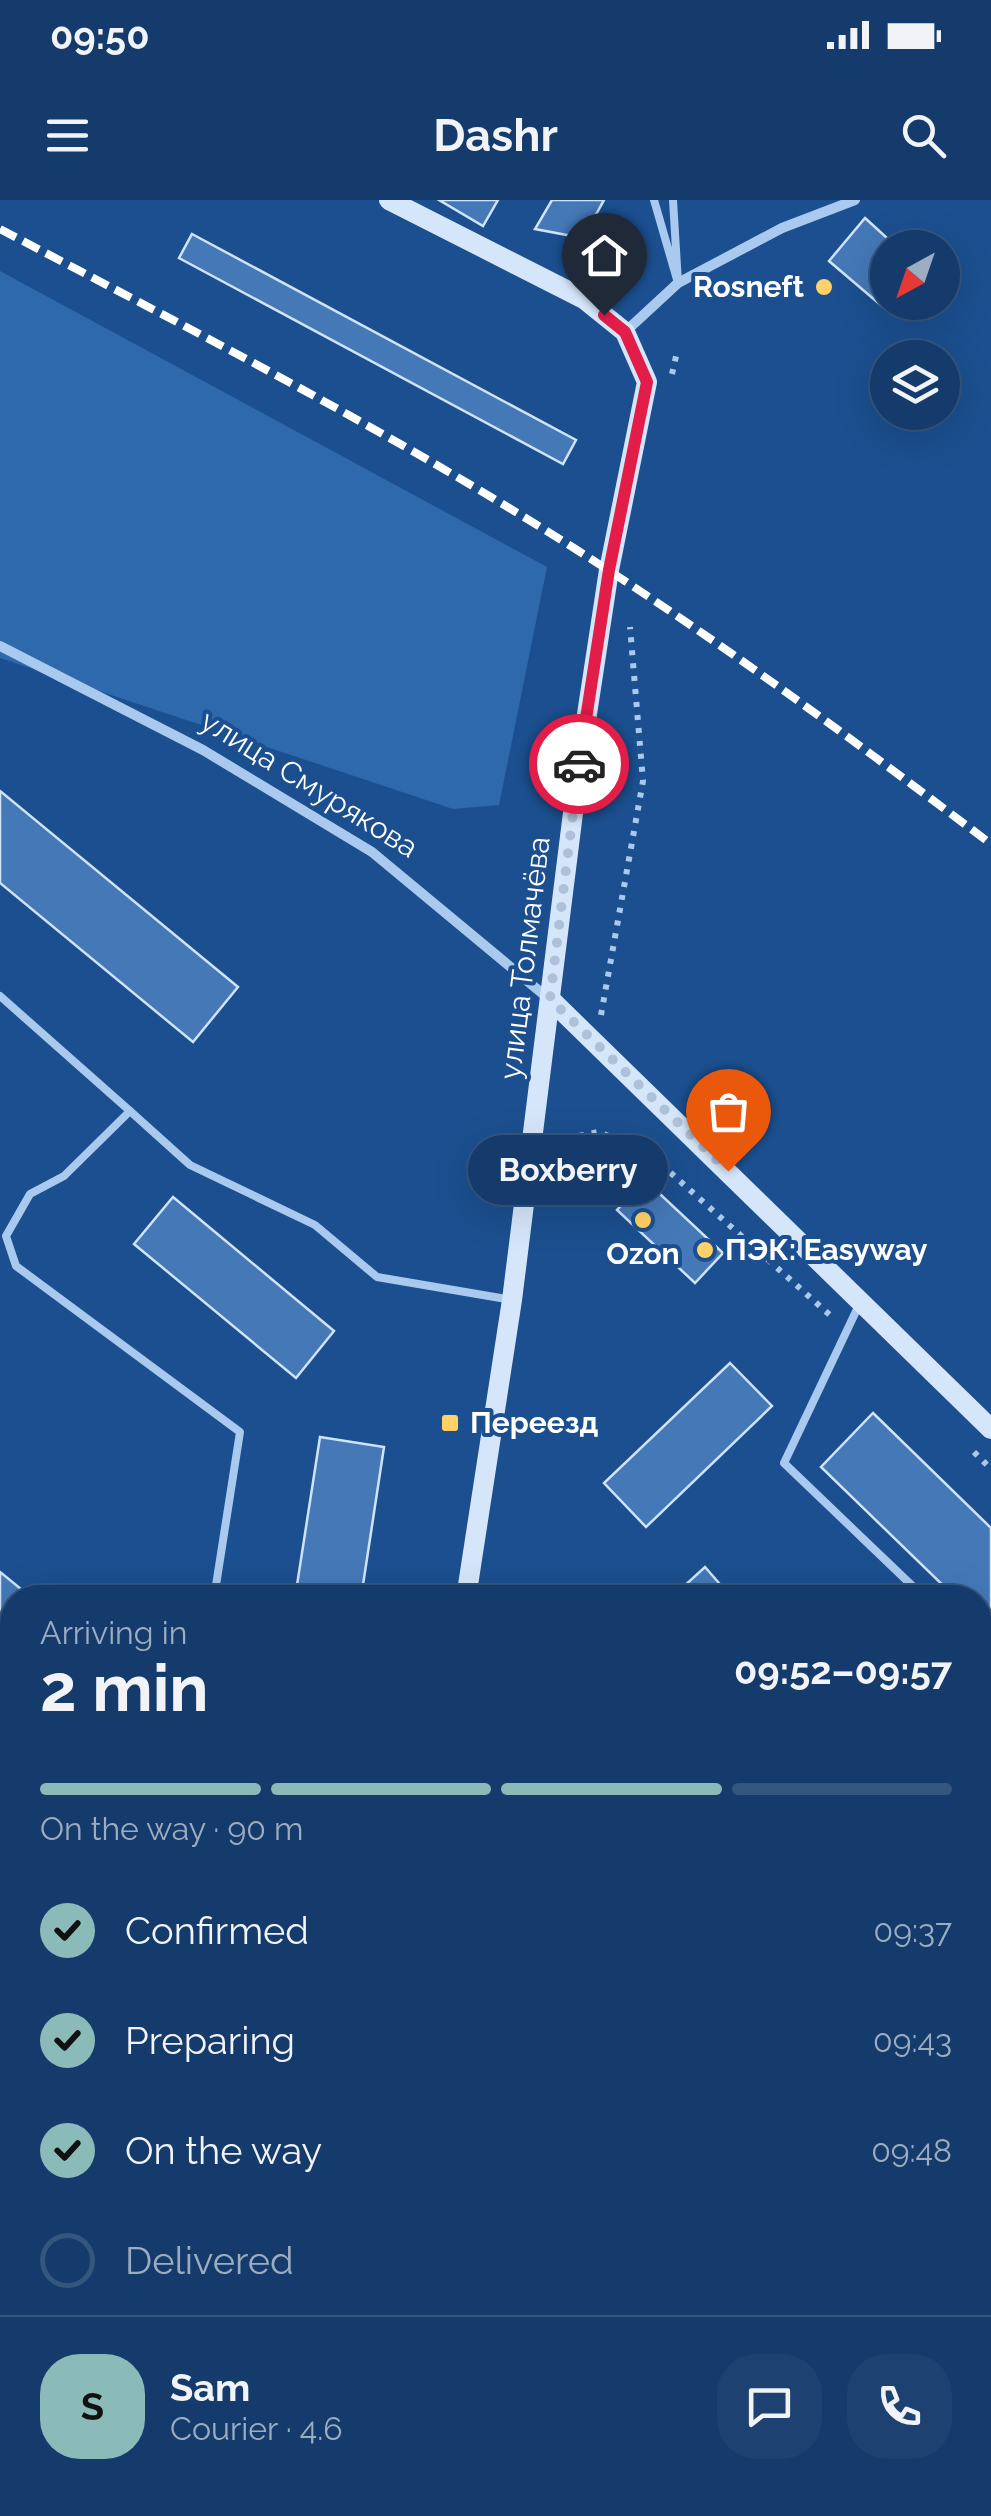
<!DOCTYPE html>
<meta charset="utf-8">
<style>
body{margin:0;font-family:Raleway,sans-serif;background:#1d4271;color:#f1f3f6;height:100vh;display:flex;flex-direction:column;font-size:38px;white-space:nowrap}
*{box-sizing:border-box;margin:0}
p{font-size:32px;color:#9dadc1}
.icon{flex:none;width:55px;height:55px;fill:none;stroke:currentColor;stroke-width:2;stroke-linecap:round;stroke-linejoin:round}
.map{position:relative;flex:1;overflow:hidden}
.panel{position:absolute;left:0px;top:1385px;width:992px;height:932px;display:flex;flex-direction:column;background:#143b6b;border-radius:40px 40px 0 0;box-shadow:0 10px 40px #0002,0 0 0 2px #33557e}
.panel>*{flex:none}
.needle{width:65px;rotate:220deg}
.controls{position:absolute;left:870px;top:30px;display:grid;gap:20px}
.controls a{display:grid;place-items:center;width:90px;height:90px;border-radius:50%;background:#143b6b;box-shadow:0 10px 40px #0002,0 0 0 2px #33557e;font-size:50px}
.pin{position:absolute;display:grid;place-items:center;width:85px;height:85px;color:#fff;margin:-102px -42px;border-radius:50% 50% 50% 0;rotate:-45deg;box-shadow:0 0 10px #0007}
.pin .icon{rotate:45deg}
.courier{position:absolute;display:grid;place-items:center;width:100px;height:100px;margin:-50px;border:8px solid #e11d48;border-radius:50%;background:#fff;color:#222;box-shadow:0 2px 12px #0007}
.bubble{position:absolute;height:70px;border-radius:35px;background:#143b6b;box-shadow:0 10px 40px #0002,0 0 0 2px #33557e;font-size:32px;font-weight:700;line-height:70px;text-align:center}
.head em{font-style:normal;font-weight:700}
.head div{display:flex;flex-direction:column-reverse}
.head{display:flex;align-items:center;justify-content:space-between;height:170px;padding:0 40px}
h1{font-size:65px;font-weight:700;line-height:75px}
.bar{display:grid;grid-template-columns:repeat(4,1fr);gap:15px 10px;align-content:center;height:120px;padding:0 40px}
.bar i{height:12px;border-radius:8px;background:#33557e}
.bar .active{background:#8bbbb9}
.bar p{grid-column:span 4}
.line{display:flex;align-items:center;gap:25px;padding:0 40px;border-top:2px solid #33557e}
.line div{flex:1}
.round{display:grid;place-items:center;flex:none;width:105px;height:105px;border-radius:40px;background:#1d4271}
ol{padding:0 40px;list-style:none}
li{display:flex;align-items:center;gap:30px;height:110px}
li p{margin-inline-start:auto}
li .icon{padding:10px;border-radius:50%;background:#8bbbb9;color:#111;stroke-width:4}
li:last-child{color:#9dadc1}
li i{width:55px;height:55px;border:5px solid #33557e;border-radius:50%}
.status{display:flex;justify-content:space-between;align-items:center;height:70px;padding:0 50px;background:#143b6b;direction:ltr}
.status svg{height:28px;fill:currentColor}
header{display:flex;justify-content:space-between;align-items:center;height:130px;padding:0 40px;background:#143b6b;font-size:45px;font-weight:700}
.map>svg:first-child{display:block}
.green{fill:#2e69ad}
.building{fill:#4478b7;stroke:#cfe3fa;stroke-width:2.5}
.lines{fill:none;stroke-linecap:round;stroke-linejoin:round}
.path{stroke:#a9c9ee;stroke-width:6;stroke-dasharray:5 8;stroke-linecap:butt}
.lane{stroke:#a9c9ee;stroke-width:8}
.street{stroke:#a9c9ee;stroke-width:10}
.secondary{stroke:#d6e6fa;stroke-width:20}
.rail{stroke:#fff;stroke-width:8;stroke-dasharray:18 8;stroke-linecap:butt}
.done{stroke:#afc1d8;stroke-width:10;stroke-dasharray:0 18}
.route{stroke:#e11d48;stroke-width:12}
.poi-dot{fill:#ffd166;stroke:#1b4f8f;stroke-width:4}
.labels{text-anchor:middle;stroke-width:8;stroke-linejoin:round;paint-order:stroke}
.poi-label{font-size:30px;font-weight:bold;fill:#fff;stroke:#1b4f8f;text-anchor:start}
.street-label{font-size:30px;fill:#fff;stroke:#1b4f8f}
</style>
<div class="status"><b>09:50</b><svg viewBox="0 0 49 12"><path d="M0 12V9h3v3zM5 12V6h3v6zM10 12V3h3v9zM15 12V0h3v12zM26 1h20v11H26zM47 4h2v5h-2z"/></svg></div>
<header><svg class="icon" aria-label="menu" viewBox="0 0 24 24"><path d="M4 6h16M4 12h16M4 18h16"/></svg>Dashr<svg class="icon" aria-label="search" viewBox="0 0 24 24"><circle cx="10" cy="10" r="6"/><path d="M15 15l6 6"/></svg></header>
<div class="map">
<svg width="991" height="2316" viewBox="0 0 991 2316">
<rect width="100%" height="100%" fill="#1b4f8f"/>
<g class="green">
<polygon points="0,71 547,367 499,605 453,609 0,458"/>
<polygon points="0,2038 12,2048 12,2154 0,2164"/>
</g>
<g class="building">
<polygon points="439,0 498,0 483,26"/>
<polygon points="552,0 604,0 583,38 535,29"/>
<polygon points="865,18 898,48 888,48 888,101 883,107 829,61"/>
<polygon points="192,34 576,240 563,264 179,58"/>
<polygon points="0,591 238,787 193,842 0,683"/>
<polygon points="645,980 723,1053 695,1083 617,1010"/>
<polygon points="173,997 334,1131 296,1178 134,1044"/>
<polygon points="730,1163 772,1206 646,1327 604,1283"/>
<polygon points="873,1213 991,1328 991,1432 980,1421 980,1398 956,1398 821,1267"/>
<polygon points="320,1237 384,1247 361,1398 295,1398"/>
<polygon points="705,1367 732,1398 671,1398"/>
<polygon points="0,1372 32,1398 12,1398 12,1457 0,1446"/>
<polygon points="991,1634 991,1724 987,1729 980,1722 980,1645"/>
<polygon points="0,1740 12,1750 12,1790 0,1805"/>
<polygon points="991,2016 991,2099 980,2088 980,2028"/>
<rect x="153" y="2305" width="68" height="11"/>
</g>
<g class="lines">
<g class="path">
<polyline points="672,174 677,152"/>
<polyline points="601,815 643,581 630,427"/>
<polyline points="579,936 598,932 644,949 831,1116"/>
<polyline points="974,1252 991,1269"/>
<polyline points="0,2256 12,2263"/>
<polyline points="71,2305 85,2316"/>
</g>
<g class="lane">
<polyline points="654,0 678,83 673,0"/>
<polyline points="0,796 130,911"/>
<polyline points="859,1105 784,1263 925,1398"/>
<polyline points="214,1398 240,1232 16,1066 6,1036 30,994 64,976 130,911 190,965 315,1025 377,1077 512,1100"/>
<polyline points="980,1449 991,1460"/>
<polyline points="0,1891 12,1901"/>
<polyline points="0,2004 12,2014"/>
<polyline points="0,2065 12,2066"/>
<polyline points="980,2159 991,2170"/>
<polyline points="0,2228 12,2226"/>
<polyline points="116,2305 116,2316"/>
<polyline points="433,2305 454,2316"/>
<polyline points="619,2316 630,2305"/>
</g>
<g class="street">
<polyline points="625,132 678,83 782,28 855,0"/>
<polyline points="0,446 203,550 372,652 549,799"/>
</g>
<g class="secondary">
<polyline points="389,0 584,99 625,132 647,182 609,370 578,573 512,1100 466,1398"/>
<polyline points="550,799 991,1229"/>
<polyline points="347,2316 347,2305"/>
</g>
<path class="rail" d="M0 29C194 131 391 232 577 350 720 441 856 542 991 644"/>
</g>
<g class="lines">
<polyline class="done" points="579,564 550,799 728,971"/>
<polyline class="route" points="579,564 609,370 647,182 625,132 604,115"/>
</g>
<g class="poi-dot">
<circle cx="824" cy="87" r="10"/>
<circle cx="643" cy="1020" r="10"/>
<circle cx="705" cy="1050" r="10"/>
<rect x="440" y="1213" width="20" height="20" rx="5"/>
</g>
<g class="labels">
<g class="poi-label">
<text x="804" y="97" text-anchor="end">Rosneft</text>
<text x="725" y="1060">ПЭК: Easyway</text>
<text x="643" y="1064" text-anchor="middle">Ozon</text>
<text x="470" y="1233">Переезд</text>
</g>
<g class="street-label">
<text transform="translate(309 584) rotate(32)" y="10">улица Смурякова</text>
<text transform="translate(525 758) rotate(-83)" y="10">улица Толмачёва</text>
</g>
</g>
</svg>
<div class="controls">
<a><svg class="needle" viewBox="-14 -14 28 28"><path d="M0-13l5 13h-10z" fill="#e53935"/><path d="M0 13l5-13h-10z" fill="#9dadc1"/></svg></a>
<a><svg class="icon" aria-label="layers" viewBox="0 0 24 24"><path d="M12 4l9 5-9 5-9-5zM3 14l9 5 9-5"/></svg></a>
</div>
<div class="pin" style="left:728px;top:971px;background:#ea580c"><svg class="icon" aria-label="bag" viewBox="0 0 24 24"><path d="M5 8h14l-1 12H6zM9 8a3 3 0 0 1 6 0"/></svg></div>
<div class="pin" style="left:604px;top:115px;background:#1f2937"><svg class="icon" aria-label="home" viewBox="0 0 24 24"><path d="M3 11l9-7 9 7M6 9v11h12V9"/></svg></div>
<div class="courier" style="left:579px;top:564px"><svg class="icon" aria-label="car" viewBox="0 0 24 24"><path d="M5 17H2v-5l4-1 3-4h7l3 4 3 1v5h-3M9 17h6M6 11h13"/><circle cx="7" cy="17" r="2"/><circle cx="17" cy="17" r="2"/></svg></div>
<div class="bubble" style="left:468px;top:935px;width:200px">Boxberry</div>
<section class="panel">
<div class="head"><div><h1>2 min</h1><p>Arriving in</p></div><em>09:52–09:57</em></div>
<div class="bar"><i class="active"></i><i class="active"></i><i class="active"></i><i></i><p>On the way · 90 m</p></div>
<ol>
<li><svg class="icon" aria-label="check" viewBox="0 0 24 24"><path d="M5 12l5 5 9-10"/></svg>Confirmed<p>09:37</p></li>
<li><svg class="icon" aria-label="check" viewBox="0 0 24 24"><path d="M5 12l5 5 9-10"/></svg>Preparing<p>09:43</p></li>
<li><svg class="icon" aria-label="check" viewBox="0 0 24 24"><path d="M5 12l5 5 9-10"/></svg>On the way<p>09:48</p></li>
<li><i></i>Delivered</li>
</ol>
<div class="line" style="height:180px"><b class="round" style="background:#8bbbb9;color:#111">S</b><div><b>Sam</b><p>Courier · 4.6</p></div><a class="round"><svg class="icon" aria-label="chat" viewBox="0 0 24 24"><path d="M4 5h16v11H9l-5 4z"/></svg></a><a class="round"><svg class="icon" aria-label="phone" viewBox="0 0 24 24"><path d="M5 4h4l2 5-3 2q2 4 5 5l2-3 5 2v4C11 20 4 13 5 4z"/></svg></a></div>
</section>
</div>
